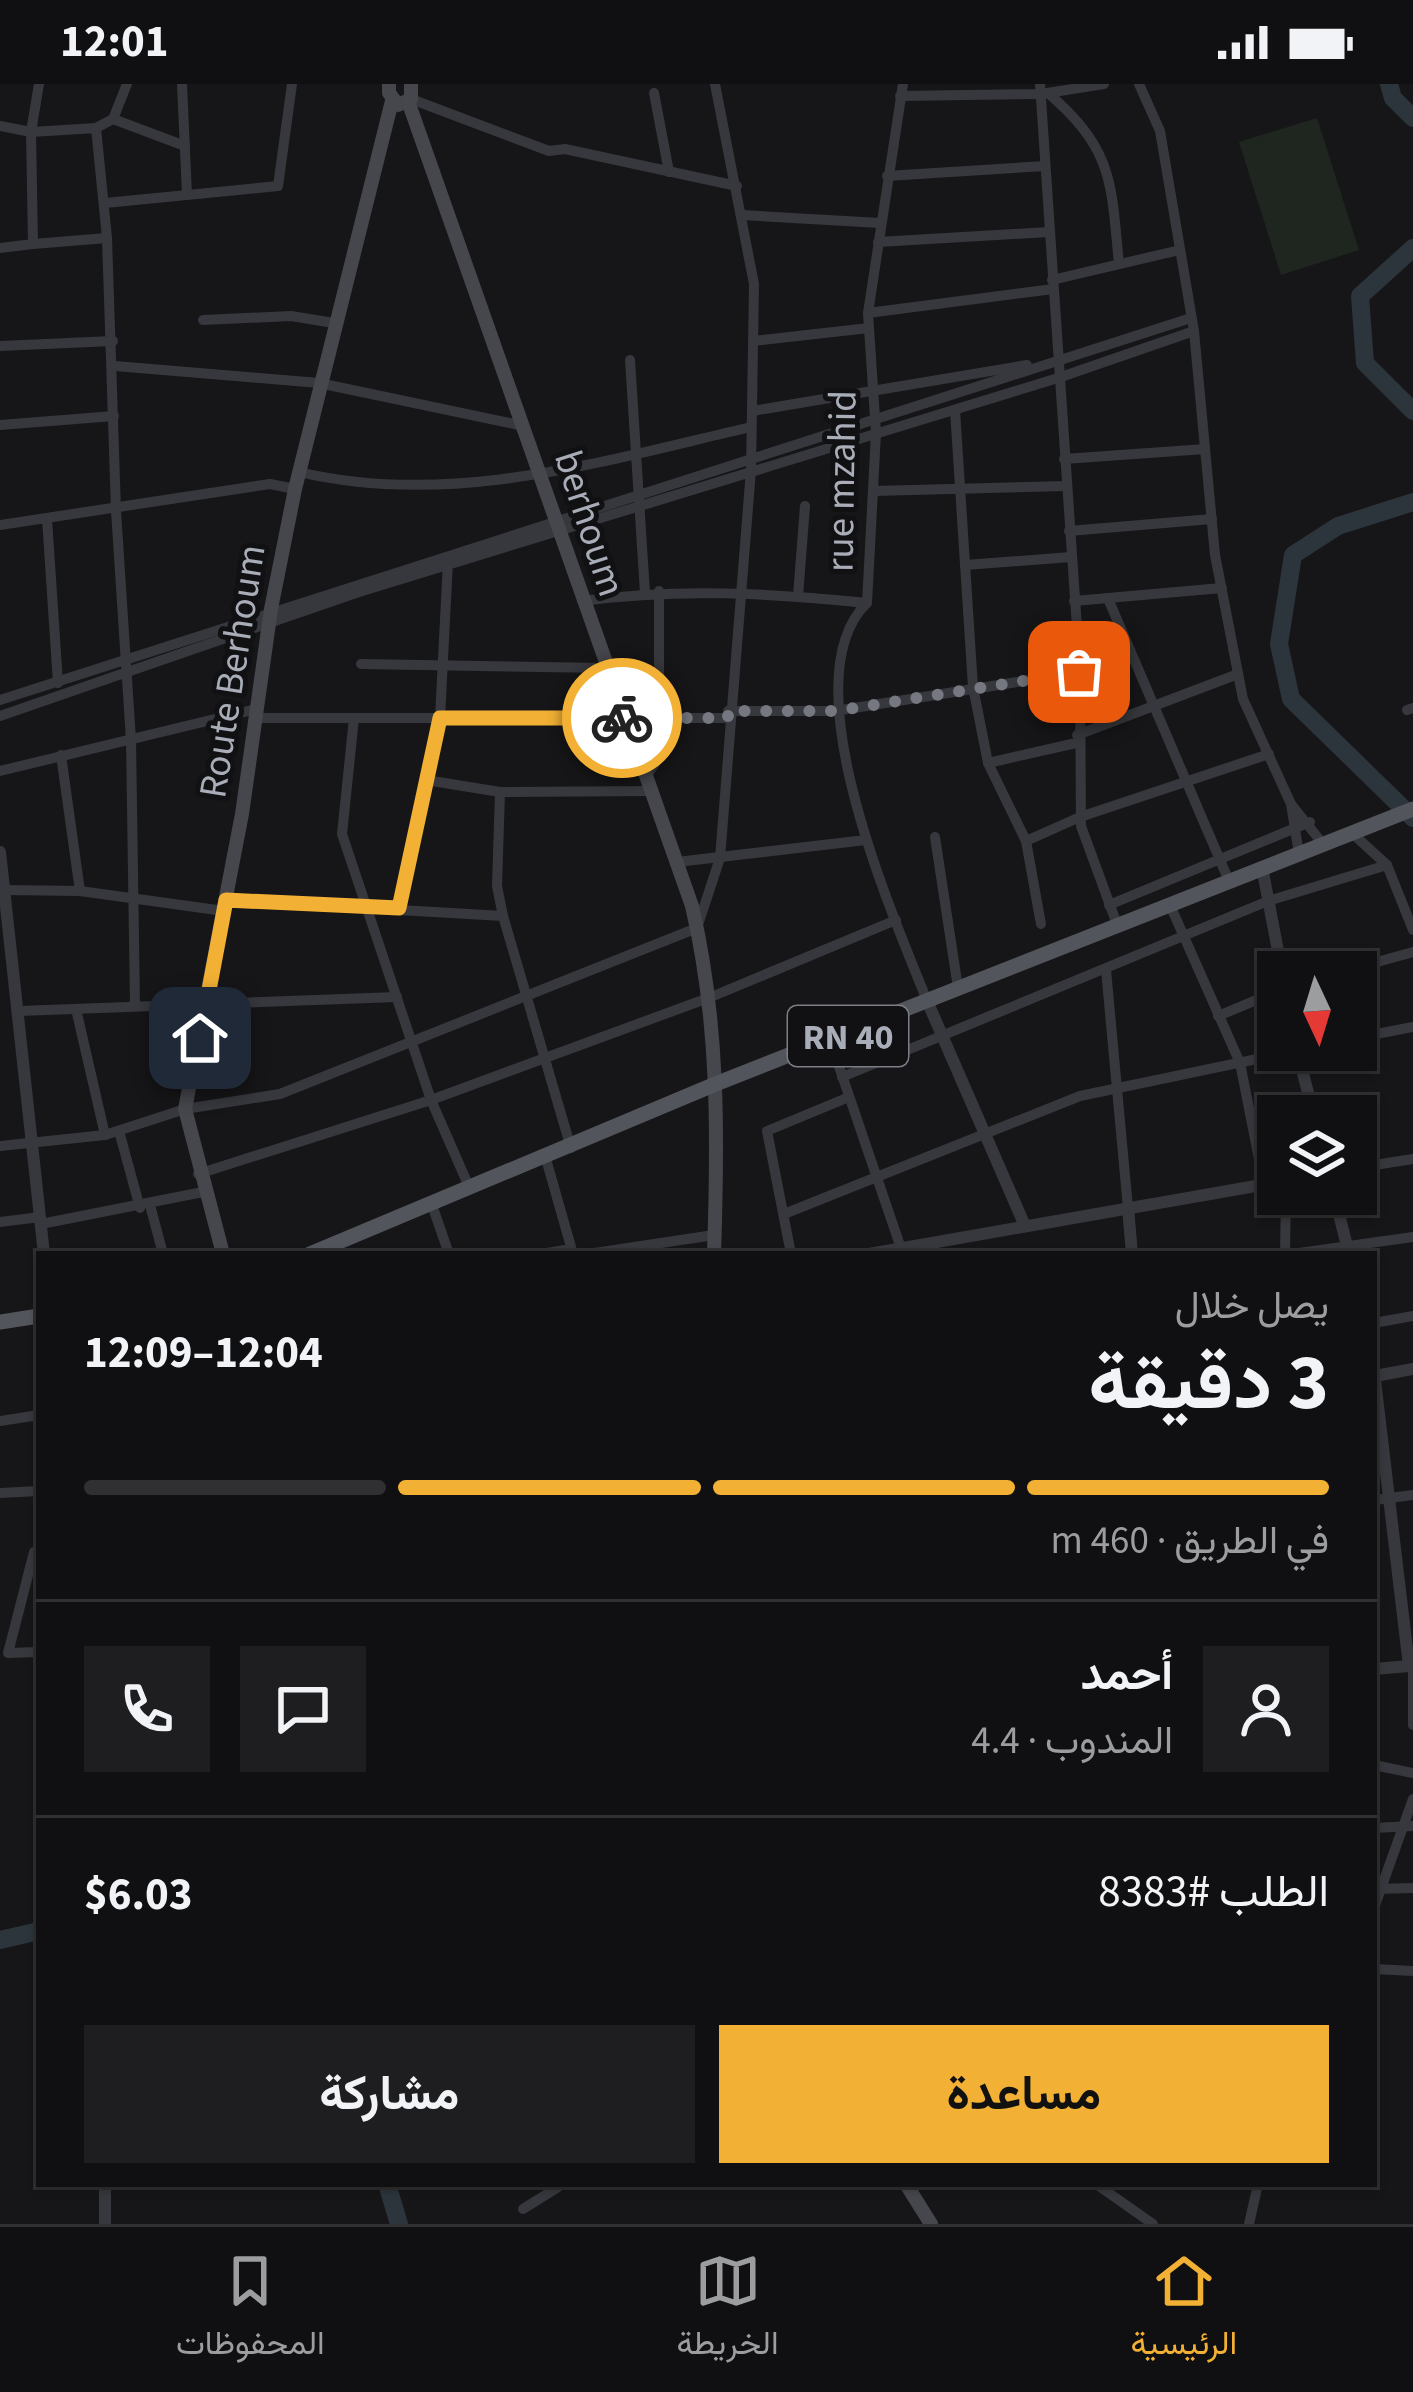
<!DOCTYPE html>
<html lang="ar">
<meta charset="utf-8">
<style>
body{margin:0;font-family:"Source Sans 3",Vazirmatn,sans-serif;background:#1e1e20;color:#f1f3f6;direction:rtl;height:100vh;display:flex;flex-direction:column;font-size:45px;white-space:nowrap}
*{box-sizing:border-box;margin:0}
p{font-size:39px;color:#9c9d9f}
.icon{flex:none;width:66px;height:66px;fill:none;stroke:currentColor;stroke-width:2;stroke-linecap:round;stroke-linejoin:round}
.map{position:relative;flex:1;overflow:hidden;direction:ltr}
.drawer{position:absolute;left:36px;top:1167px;width:1341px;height:936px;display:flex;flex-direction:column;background:#101012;border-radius:0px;box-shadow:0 3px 9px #0004,0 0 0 3px #303032;direction:rtl}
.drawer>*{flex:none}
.needle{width:78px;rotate:176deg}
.controls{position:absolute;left:1257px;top:867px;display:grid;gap:24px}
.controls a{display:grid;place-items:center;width:120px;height:120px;border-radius:0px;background:#101012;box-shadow:0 3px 9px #0004,0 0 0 3px #303032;font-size:60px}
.pin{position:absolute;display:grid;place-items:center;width:102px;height:102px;color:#fff;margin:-51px;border-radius:24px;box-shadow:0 6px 18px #0006}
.courier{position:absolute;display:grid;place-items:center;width:120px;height:120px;margin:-60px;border:9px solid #f2b134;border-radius:50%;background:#fff;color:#222;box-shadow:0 3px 15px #0007}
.head em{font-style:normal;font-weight:700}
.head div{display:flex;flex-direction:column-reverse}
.head{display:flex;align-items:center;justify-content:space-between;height:204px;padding:0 48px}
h1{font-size:78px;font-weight:700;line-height:90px}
.bar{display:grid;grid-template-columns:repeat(4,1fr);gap:18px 12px;align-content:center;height:144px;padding:0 48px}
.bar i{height:15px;border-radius:9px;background:#303032}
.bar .selected{background:#f2b134}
.bar p{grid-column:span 4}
.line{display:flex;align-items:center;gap:30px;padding:0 48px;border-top:3px solid #303032}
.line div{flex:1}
.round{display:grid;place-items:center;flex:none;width:126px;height:126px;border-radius:0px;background:#1e1e20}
.action{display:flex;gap:24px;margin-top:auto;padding:24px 48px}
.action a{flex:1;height:138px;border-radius:0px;background:#f2b134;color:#111;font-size:48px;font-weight:700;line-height:138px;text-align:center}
.action a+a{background:#1e1e20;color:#f1f3f6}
.status{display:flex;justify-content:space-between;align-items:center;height:84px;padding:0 60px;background:#101012;direction:ltr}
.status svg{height:33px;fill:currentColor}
.menu{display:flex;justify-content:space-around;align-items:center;height:168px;border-top:3px solid #303032;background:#101012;font-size:33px;color:#9c9d9f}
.menu a{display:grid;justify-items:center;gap:6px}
.menu .selected{color:#f2b134}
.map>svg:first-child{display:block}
.green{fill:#1e261f}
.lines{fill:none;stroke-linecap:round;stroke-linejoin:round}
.river{stroke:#2c353c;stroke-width:18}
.minor{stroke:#37383d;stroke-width:10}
.tertiary{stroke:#37383d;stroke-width:12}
.secondary{stroke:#45474d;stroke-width:14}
.primary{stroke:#53555c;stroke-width:15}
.done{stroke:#757880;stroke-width:12;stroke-dasharray:0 21.6}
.route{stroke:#f2b134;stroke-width:15}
.labels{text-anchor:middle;stroke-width:10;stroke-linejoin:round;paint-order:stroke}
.shield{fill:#111113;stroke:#7b7e86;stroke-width:3}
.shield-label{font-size:36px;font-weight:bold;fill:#a8adb8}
.street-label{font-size:39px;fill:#a8adb8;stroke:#111113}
</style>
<div class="status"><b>12:01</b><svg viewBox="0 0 49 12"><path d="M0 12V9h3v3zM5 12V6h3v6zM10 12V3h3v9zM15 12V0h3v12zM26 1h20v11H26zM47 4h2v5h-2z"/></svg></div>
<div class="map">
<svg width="1413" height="2140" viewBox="0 0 1413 2140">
<rect width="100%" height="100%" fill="#161618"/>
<polygon class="green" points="1317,34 1359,166 1281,191 1239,58"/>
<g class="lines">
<g class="river">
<polyline points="1389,0 1393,14 1413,34"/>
<polyline points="1413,164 1360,212 1365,279 1413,327"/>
<polyline points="1413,418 1338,442 1293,471 1279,560 1291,615 1413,734"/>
<polyline points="0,1856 39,1847"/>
<polyline points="387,2100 399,2140"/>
</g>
<g class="minor">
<polyline points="182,0 187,111"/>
<path d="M903 0 868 229 876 349 867 519C788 595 893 831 928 919"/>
<polyline points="1040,0 1080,588 1081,742 1118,843"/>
<polyline points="1139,0 1160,47 1194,247 1215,471 1243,615 1291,720 1323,760"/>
<polyline points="654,9 669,88"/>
<path d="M1048 9C1114 66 1111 99 1119 180"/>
<polyline points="900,12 1041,10 1104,0"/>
<polyline points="411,15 549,67 565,65 737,102"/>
<polyline points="113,35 185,62"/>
<polyline points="0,42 31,48 96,44 107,154 116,427 131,656 135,922"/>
<polyline points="96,44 113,35 127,0"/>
<polyline points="887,92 1045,82"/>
<polyline points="105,119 278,102 292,0"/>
<polyline points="742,131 880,139"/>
<polyline points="878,158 1049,148"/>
<polyline points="33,160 107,154"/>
<polyline points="0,164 33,160 31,48 39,0"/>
<polyline points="1052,196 1180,166"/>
<polyline points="868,229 1053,205"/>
<polyline points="203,236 291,232 334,239"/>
<polyline points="753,257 869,244"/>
<polyline points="0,262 113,257"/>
<polyline points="630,276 645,509"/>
<polyline points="115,282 319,299 524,342"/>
<polyline points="955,326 973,603 988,679 1026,757 1041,840"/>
<polyline points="752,327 1027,281"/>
<polyline points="0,341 114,332"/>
<polyline points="1064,375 1205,365"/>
<path d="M299 388C451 424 603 377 751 343"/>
<polyline points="874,407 1066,402"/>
<polyline points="47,435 58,599"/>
<polyline points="0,441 270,400 295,405"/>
<polyline points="1069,447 1212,435"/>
<polyline points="965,481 1071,473"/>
<polyline points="798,512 805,422"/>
<path d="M582 517C679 504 769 509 867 519"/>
<polyline points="1074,517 1222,504"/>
<polyline points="1109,517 1229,797"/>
<polyline points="361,580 606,584"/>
<polyline points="0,616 1191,234"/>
<polyline points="1407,626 1413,624"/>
<polyline points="728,627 835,627 1080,588"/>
<polyline points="0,632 359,508 1058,294 1194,247"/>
<polyline points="254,634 728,634"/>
<polyline points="354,634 342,750 431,1016 470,1105"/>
<polyline points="1077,651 1238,590"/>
<polyline points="61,671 80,807"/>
<polyline points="988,679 1076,659"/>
<polyline points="0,687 256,625"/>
<polyline points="647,691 659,674 659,507"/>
<polyline points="426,696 500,708 652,707"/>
<polyline points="500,708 497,802 503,832"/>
<polyline points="1291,720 1299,770"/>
<polyline points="1353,750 1387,781 1413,846"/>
<polyline points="935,753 958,904"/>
<polyline points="1026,757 1080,733 1269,670"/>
<polyline points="677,778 866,756"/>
<polyline points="5,806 80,807 224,827"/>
<polyline points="226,816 503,832 571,1064"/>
<polyline points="1109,821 1310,738"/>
<polyline points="1170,821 1240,979 1264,1100"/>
<polyline points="399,824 440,634 448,477"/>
<polyline points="1106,886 1128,1124"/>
<polyline points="1341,888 1413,868"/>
<polyline points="76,925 105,1051"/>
<polyline points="19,927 397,913"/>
<polyline points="1218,932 1278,907"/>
<polyline points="1356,954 1413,943"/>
<polyline points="831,959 903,1170"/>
<polyline points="842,993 1268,817 1387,781"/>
<polyline points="119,1047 140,1124"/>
<polyline points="0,1062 105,1051 185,1025 280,1010 697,844 720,774 751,386 754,200 715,0"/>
<polyline points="546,1075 573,1170"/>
<polyline points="1356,1084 1413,1075"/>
<polyline points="198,1090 431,1016 711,913 896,836"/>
<polyline points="150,1121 163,1170"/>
<polyline points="432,1121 449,1170"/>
<polyline points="784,1130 1080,1012 1300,966"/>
<polyline points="0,1138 40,1133"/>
<polyline points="41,1140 203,1108"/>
<polyline points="541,1170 571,1165"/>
<polyline points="588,1170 714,1151"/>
<polyline points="791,1170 767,1047 849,1013"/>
<polyline points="1285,1170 1286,1110"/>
<polyline points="1292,1170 1413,1153"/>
<polyline points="1374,1239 1413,1232"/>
<polyline points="0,1337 39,1331"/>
<polyline points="0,1409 39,1407"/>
<polyline points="1374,1416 1413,1411"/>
<polyline points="34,1468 8,1569 39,1568"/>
<polyline points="1413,1582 1413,1641"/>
<polyline points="1374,1681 1413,1689"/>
<polyline points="1374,1744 1413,1742"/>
<polyline points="1374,1805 1413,1804"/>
<polyline points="1374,1824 1413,1715"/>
<polyline points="1374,1885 1413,1887"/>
<polyline points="1096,2100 1153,2140"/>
<polyline points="523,2125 563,2100"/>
<polyline points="1249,2140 1258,2100"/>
</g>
<g class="tertiary">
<polyline points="0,768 44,1170"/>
<polyline points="1262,783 1282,888"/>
<polyline points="928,919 1025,1142"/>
<polyline points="1297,966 1314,1032"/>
<polyline points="1334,1110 1349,1170"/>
<polyline points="1128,1124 1132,1170"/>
<polyline points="869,1170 1278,1098"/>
<polyline points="1374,1288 1409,1582 1374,1585"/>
<polyline points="1375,1292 1413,1285"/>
<polyline points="105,2100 105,2140"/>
</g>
<g class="secondary">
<polyline points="389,0 389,9 398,21 411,15 411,0"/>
<path d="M408 17 692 822C719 938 718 1051 714 1170"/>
<polyline points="223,1170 185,1025 242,730 271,525 295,405 392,17"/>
<polyline points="906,2100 931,2140"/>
</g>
<g class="primary">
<polyline points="310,1170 718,999 1413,725"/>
<polyline points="0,1238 39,1232"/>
</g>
</g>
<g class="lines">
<polyline class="done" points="622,634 728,634 728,627 836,627 1079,588"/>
<polyline class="route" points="200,954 226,816 399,824 440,634 622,634"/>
</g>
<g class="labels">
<rect class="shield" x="788" y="922" width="120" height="60" rx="9"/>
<g class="shield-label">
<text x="848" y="965">RN 40</text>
</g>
<g class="street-label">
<text transform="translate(840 397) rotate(-89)" y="14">rue mzahid</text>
<text transform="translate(591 439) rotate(72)" y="14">berhoum</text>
<text transform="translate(231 587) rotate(-81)" y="14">Route Berhoum</text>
</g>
</g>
</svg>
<div class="controls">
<a><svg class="needle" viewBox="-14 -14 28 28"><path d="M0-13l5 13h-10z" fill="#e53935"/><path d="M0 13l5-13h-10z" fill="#9c9d9f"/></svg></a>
<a><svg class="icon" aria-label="layers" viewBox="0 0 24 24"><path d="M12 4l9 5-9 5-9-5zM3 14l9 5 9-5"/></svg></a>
</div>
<div class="pin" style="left:1079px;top:588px;background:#ea580c"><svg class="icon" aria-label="bag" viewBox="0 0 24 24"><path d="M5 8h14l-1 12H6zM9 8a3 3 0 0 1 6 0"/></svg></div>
<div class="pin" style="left:200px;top:954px;background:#1f2937"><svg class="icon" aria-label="home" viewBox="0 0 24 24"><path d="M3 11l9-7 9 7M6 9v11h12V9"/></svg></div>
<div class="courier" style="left:622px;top:634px"><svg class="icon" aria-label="bike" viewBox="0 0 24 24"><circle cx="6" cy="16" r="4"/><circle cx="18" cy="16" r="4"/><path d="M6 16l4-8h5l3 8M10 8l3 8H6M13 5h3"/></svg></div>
<section class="drawer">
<div class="head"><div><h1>3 دقيقة</h1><p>يصل خلال</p></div><em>12:04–12:09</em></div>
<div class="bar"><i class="selected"></i><i class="selected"></i><i class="selected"></i><i></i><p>في الطريق · 460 m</p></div>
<div class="line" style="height:216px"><a class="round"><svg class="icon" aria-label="person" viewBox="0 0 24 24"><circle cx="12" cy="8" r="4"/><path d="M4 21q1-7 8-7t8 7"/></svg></a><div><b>أحمد</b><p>المندوب · 4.4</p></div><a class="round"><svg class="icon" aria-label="chat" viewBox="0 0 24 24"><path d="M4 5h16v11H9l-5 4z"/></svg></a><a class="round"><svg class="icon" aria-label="phone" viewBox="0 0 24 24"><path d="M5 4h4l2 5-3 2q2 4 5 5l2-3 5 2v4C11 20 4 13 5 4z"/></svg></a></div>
<div class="line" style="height:156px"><div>الطلب #8383</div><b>$6.03</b></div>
<div class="action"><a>مساعدة</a><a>مشاركة</a></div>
</section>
</div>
<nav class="menu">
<a class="selected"><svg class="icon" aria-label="home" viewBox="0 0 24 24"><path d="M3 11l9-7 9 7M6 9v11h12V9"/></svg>الرئيسية</a>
<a><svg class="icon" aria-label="map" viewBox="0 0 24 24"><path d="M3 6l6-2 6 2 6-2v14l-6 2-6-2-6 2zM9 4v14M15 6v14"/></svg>الخريطة</a>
<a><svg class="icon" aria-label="saved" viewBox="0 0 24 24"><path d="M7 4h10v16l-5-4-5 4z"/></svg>المحفوظات</a>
</nav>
